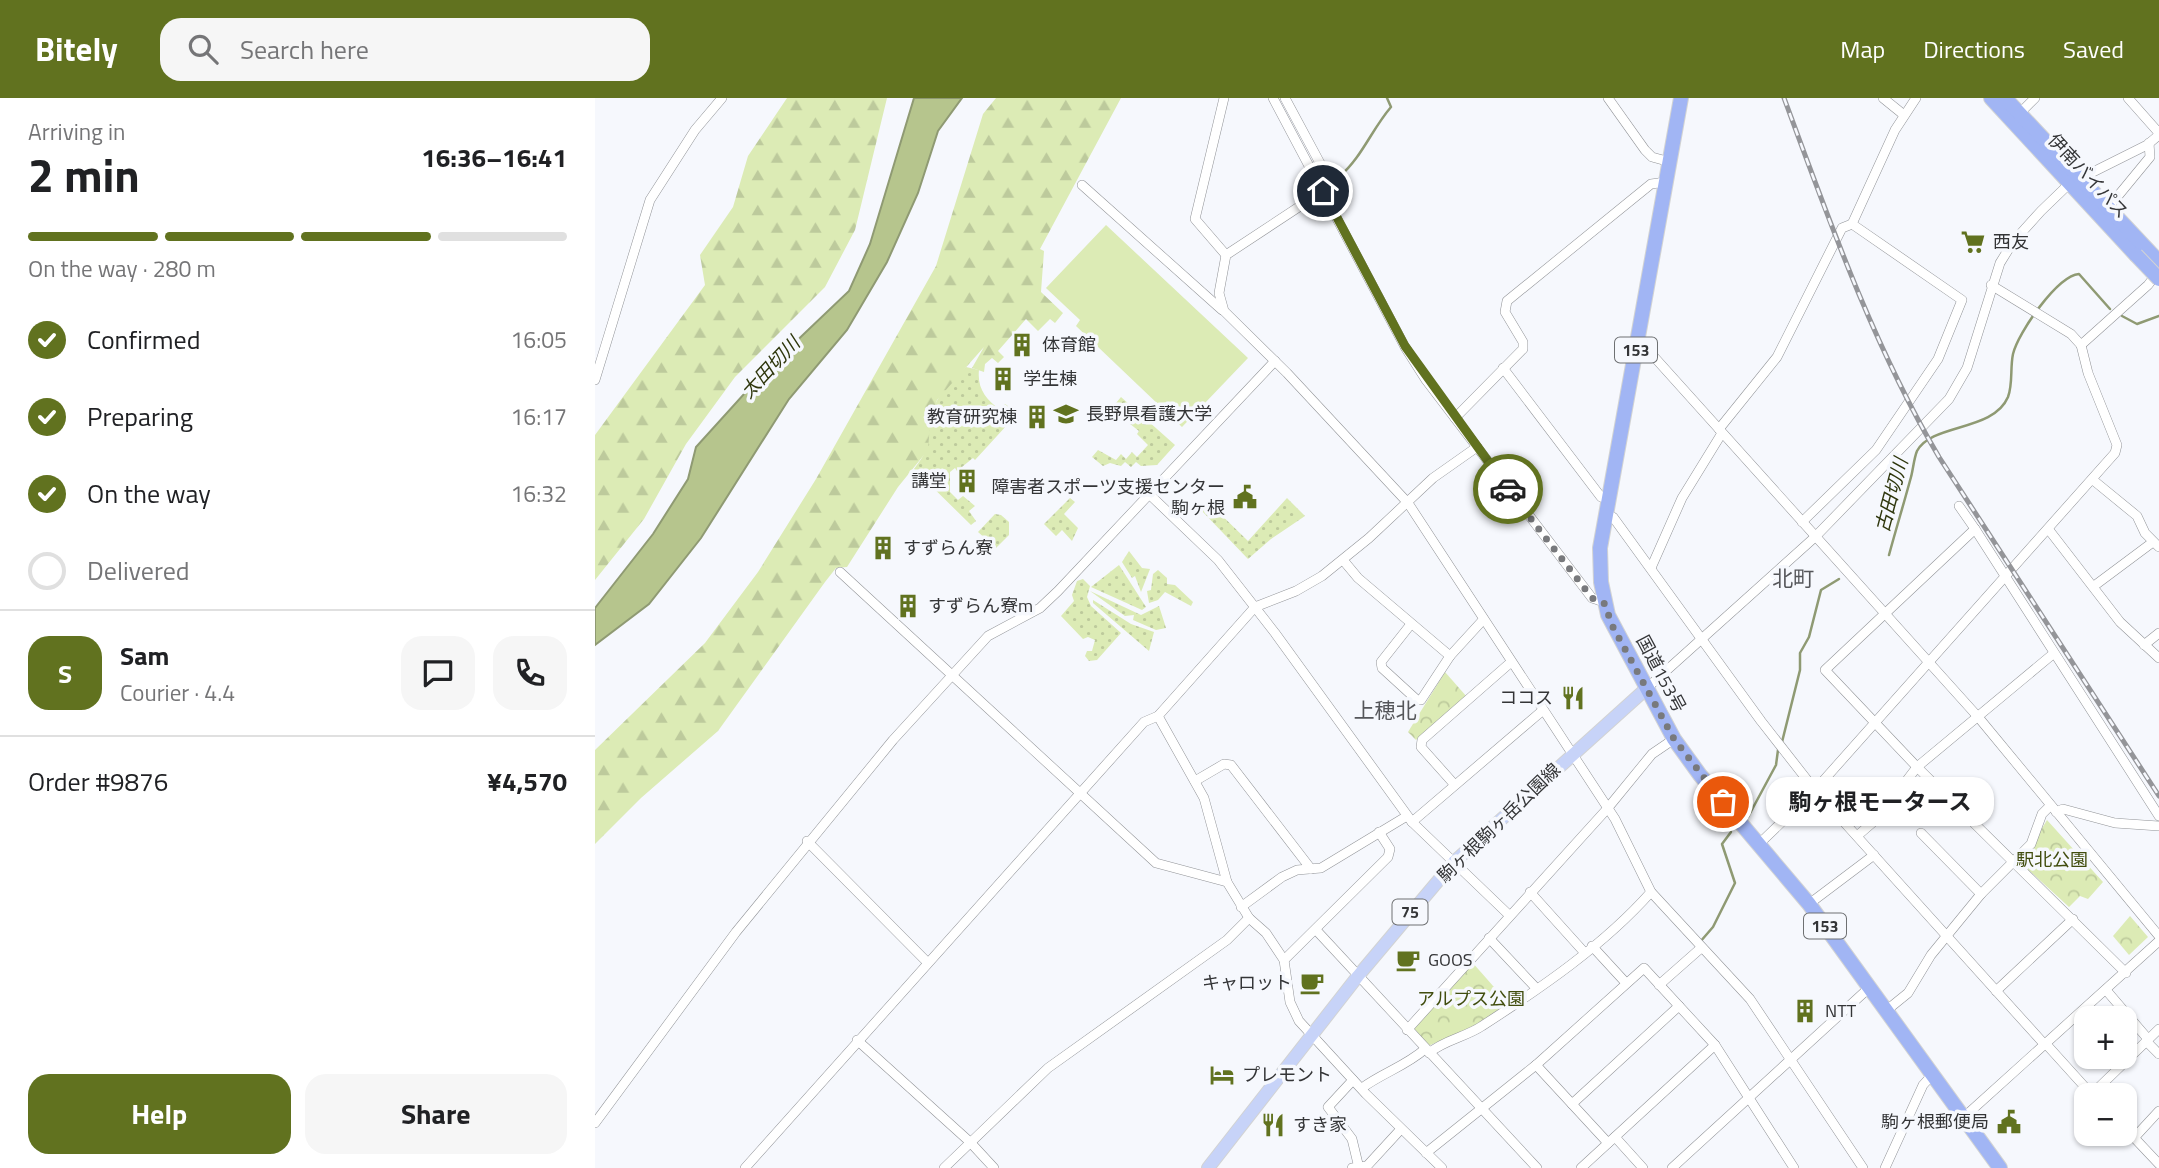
<!DOCTYPE html>
<meta charset="utf-8">
<style>
body{margin:0;font-family:"Titillium Web","Noto Sans JP",sans-serif;background:#f6f6f6;color:#202124;height:100vh;display:flex;flex-direction:column;font-size:26px;white-space:nowrap}
*{box-sizing:border-box;margin:0}
p{font-size:23px;color:#757577}
.icon{flex:none;width:38px;height:38px;fill:none;stroke:currentColor;stroke-width:2;stroke-linecap:round;stroke-linejoin:round}
.map{position:relative;flex:1;overflow:hidden}
.drawer{display:flex;flex-direction:column;background:#fff;width:595px}
.drawer>*{flex:none}
.buttons{position:absolute;left:1479px;top:908px;display:grid;gap:14px}
.buttons a{display:grid;place-items:center;width:63px;height:63px;border-radius:14px;background:#fff;box-shadow:0 2px 5px #0004;font-size:35px}
.pin{position:absolute;display:grid;place-items:center;width:60px;height:60px;color:#fff;margin:-30px;border:4px solid #fff;border-radius:50%;box-shadow:0 2px 7px #0007}
.courier{position:absolute;display:grid;place-items:center;width:70px;height:70px;margin:-35px;border:5px solid #61721f;border-radius:50%;background:#fff;color:#222;box-shadow:0 2px 9px #0007}
.bubble{position:absolute;height:49px;border-radius:21px;background:#fff;box-shadow:0 2px 5px #0004;font-size:23px;font-weight:700;line-height:49px;text-align:center}
.head em{font-style:normal;font-weight:700}
.head div{display:flex;flex-direction:column-reverse}
.head{display:flex;align-items:center;justify-content:space-between;height:119px;padding:0 28px}
h1{font-size:46px;font-weight:700;line-height:52px}
.bar{display:grid;grid-template-columns:repeat(4,1fr);gap:10px 7px;align-content:center;height:84px;padding:0 28px}
.bar i{height:9px;border-radius:5px;background:#e0e0e0}
.bar .on{background:#61721f}
.bar p{grid-column:span 4}
.line{display:flex;align-items:center;gap:18px;padding:0 28px;border-top:2px solid #e0e0e0}
.line div{flex:1}
.round{display:grid;place-items:center;flex:none;width:74px;height:74px;border-radius:21px;background:#f6f6f6}
ol{padding:0 28px;list-style:none}
li{display:flex;align-items:center;gap:21px;height:77px}
li p{margin-inline-start:auto}
li .icon{padding:7px;border-radius:50%;background:#61721f;color:#fff;stroke-width:4}
li:last-child{color:#757577}
li i{width:38px;height:38px;border:4px solid #e0e0e0;border-radius:50%}
.action{display:flex;gap:14px;margin-top:auto;padding:14px 28px}
.action a{flex:1;height:80px;border-radius:21px;background:#61721f;color:#fff;font-size:28px;font-weight:700;line-height:80px;text-align:center}
.action a+a{background:#f6f6f6;color:#202124}
header{display:flex;align-items:center;gap:42px;box-sizing:border-box;height:98px;padding:0 35px;background:#61721f;color:#fff}
header strong{font-size:33px}
nav{display:flex;gap:38px;margin-inline-start:auto;font-size:24px}
.search{width:490px;height:63px;background:#f6f6f6;display:flex;align-items:center;gap:18px;box-sizing:border-box;padding:0 24px;border-radius:21px;color:#757577;font-size:26px}
main{display:flex;flex:1;min-height:0}
.map>svg:first-child{display:block}
.grass{fill:url(#grass-dots)}
.forest{fill:url(#forest-firs)}
.park{fill:url(#park-crowns)}
.pitch{fill:#dcebb5}
.water{fill:#b6c58d;stroke:#8f9a73;stroke-width:2}
.lines{fill:none;stroke-linecap:round;stroke-linejoin:round}
.stream{stroke:#8f9a73;stroke-width:2.5}
.minor-casing{stroke:#929498;stroke-width:10}
.major-casing{stroke:#d2d3d3;stroke-width:14}
.highway-casing{stroke:#d2d3d3;stroke-width:16}
.minor{stroke:#fff;stroke-width:9}
.major{stroke:#c7d3f8;stroke-width:12}
.highway{stroke:#a1b5f4;stroke-width:14}
.rail-casing{stroke:#949599;stroke-width:5}
.rail{stroke:#f6f8fd;stroke-width:2.5;stroke-dasharray:8;stroke-linecap:butt}
.highway-bridge-casing{stroke:#d2d3d3;stroke-width:16;stroke-linecap:butt}
.highway-bridge{stroke:#a1b5f4;stroke-width:14}
.done{stroke:#78797c;stroke-width:7;stroke-dasharray:0 12.6}
.route{stroke:#61721f;stroke-width:9}
.labels{text-anchor:middle;stroke-width:7;stroke-linejoin:round;paint-order:stroke}
.shield{fill:#f6f8fd;stroke:#6e7072;stroke-width:2}
.shield-label{font-size:16px;font-weight:bold;fill:#343537}
.street-label{font-size:18px;fill:#343537;stroke:#f6f8fd}
.poi-label{font-size:18px;fill:#343537;stroke:#f6f8fd;text-anchor:start}
.park-label{font-size:18px;fill:#414d0e;stroke:#f6f8fd}
.water-label{font-size:19px;font-style:italic;fill:#2e360c;stroke:#f6f8fd}
.quarter-label{font-size:21px;fill:#55565a;stroke:#f6f8fd}
</style>
<header>
<strong>Bitely</strong>
<div class="search"><svg class="icon" aria-label="search" viewBox="0 0 24 24"><circle cx="10" cy="10" r="6"/><path d="M15 15l6 6"/></svg>Search here</div>
<nav><a>Map</a><a>Directions</a><a>Saved</a></nav>
</header>
<main>
<section class="drawer">
<div class="head"><div><h1>2 min</h1><p>Arriving in</p></div><em>16:36–16:41</em></div>
<div class="bar"><i class="on"></i><i class="on"></i><i class="on"></i><i></i><p>On the way · 280 m</p></div>
<ol>
<li><svg class="icon" aria-label="check" viewBox="0 0 24 24"><path d="M5 12l5 5 9-10"/></svg>Confirmed<p>16:05</p></li>
<li><svg class="icon" aria-label="check" viewBox="0 0 24 24"><path d="M5 12l5 5 9-10"/></svg>Preparing<p>16:17</p></li>
<li><svg class="icon" aria-label="check" viewBox="0 0 24 24"><path d="M5 12l5 5 9-10"/></svg>On the way<p>16:32</p></li>
<li><i></i>Delivered</li>
</ol>
<div class="line" style="height:126px"><b class="round" style="background:#61721f;color:#fff">S</b><div><b>Sam</b><p>Courier · 4.4</p></div><a class="round"><svg class="icon" aria-label="chat" viewBox="0 0 24 24"><path d="M4 5h16v11H9l-5 4z"/></svg></a><a class="round"><svg class="icon" aria-label="phone" viewBox="0 0 24 24"><path d="M5 4h4l2 5-3 2q2 4 5 5l2-3 5 2v4C11 20 4 13 5 4z"/></svg></a></div>
<div class="line" style="height:91px"><div>Order #9876</div><b>¥4,570</b></div>
<div class="action"><a>Help</a><a>Share</a></div>
</section>
<div class="map">
<svg width="1564" height="1070" viewBox="0 0 1564 1070">
<defs>
<pattern id="grass-dots" width="8" height="8" patternUnits="userSpaceOnUse" patternTransform="scale(1.75)"><rect width="8" height="8" fill="#dcebb5"/><path d="M2 2h.1M6 6h.1" fill="none" stroke="#bdca9c" stroke-width="1.8" stroke-linecap="round"/></pattern>
<pattern id="forest-firs" width="22" height="20" patternUnits="userSpaceOnUse" patternTransform="scale(1.75)"><rect width="22" height="20" fill="#dcebb5"/><path d="M5 1l3.5 6h-7zM16 11l3.5 6h-7z" fill="#bdca9c"/></pattern>
<pattern id="park-crowns" width="20" height="18" patternUnits="userSpaceOnUse" patternTransform="scale(1.75)"><rect width="20" height="18" fill="#dcebb5"/><path d="M2 6a3 3 0 1 1 6 0M12 15a3 3 0 1 1 6 0" fill="none" stroke="#bdca9c"/></pattern>
</defs>
<rect width="100%" height="100%" fill="#f6f8fd"/>
<g class="grass">
<path d="M371 269 384 272C382 291 391 301 405 312L410 306 423 315 380 362 378 360 362 373 360 370 355 374V394L363 402 368 398 380 408 374 413 381 423 376 427 319 371C341 343 329 343 337 314 343 296 357 281 371 269Z"/>
<polygon points="526,299 580,347 562,367 546,368 541,364 536,369 530,364 526,368 515,365 508,368 497,359 503,352 521,362 526,356 531,361 537,354 542,359 553,347 542,336 544,333 516,311"/>
<polygon points="475,400 480,404 469,416 483,430 477,443 467,432 461,438 449,426"/>
<polygon points="692,400 710,418 676,441 653,461 606,412 612,403 653,443"/>
<polygon points="400,416 406,417 414,424 414,437 401,450 383,434"/>
<polygon points="534,453 547,470 555,471 546,494 540,478 537,480 527,464"/>
<polygon points="524,467 551,509 547,512 496,489"/>
<polygon points="563,472 572,480 572,486 580,487 598,504 596,508 570,494 563,502 554,505 552,493 556,492 558,476"/>
<polygon points="488,481 495,488 492,499 496,508 526,535 502,562 494,563 490,558 492,553 497,553 500,542 493,539 488,541 466,518 479,503 477,497 482,483"/>
<polygon points="495,493 546,517 564,508 571,530 561,532 538,522 539,517 530,518"/>
<polygon points="498,502 536,526 559,534 554,553 498,505"/>
</g>
<g class="forest">
<polygon points="192,0 292,0 260,132 230,189 140,279 91,346 49,421 0,482 0,337 110,187 105,157 138,109 153,58"/>
<polygon points="401,0 526,0 445,151 449,153 446,194 468,215 460,225 455,221 443,233 431,221 403,253 409,259 403,265 397,260 390,266 389,274 377,270 389,249 342,302 335,326 333,352 303,389 252,469 241,470 230,484 123,633 46,700 0,746 0,652 110,545 163,474 221,381 341,168 388,16"/>
</g>
<g class="park">
<polygon points="850,574 872,599 821,642 813,634"/>
<polygon points="1452,722 1508,784 1493,801 1485,798 1474,809 1426,765"/>
<polygon points="1535,818 1553,839 1534,857 1518,838"/>
<polygon points="877,864 913,905 878,929 833,948 819,933 820,927"/>
</g>
<polygon class="pitch" points="511,127 653,260 587,329 481,228 485,222 451,190"/>
<polygon class="water" points="319,0 367,0 343,33 323,95 292,164 252,232 194,301 106,440 54,506 0,547 0,510 58,436 93,381 101,349 169,274 254,193 275,146"/>
<g class="lines">
<g class="stream">
<path d="M745 78C767 59 777 31 796 9L792 0"/>
<polyline points="1527,218 1542,226 1564,218"/>
<path d="M1294 457C1301 431 1309 405 1316 379 1318 372 1319 360 1322 353 1337 325 1398 334 1413 299 1418 286 1415 270 1418 256 1423 235 1462 178 1484 176L1515 211"/>
<polyline points="1187,644 1205,572 1205,555 1214,539 1226,492 1244,481"/>
<polyline points="1153,719 1181,667 1183,652"/>
<polyline points="1105,844 1118,829 1140,785 1127,746 1136,734"/>
</g>
<g class="minor-casing">
<g id="minor">
<polyline points="629,0 600,121 631,157"/>
<polyline points="678,0 810,249 831,282 997,500 1009,504"/>
<polyline points="690,0 733,80 728,93 631,157 624,195 629,213 692,275 813,405 1020,721 1056,794 1155,901 1268,1070"/>
<polyline points="1013,0 1050,52 1057,59 1075,64"/>
<polyline points="1288,0 1309,17"/>
<polyline points="1533,0 1564,35"/>
<polyline points="1424,16 1440,0"/>
<polyline points="487,87 627,212"/>
<polyline points="1513,110 1555,59 1554,45"/>
<polyline points="1396,187 1476,236 1486,247 1553,187 1563,174"/>
<polyline points="1043,241 1384,620 1564,838"/>
<polyline points="908,270 1006,399 1014,400"/>
<polyline points="0,282 55,102 100,32 127,0"/>
<polyline points="860,320 928,251 928,244 910,214 912,203 1056,86 1071,84"/>
<polyline points="1124,331 1182,259 1247,130 1257,126"/>
<polyline points="1498,382 1542,418 1550,435 1564,449"/>
<polyline points="554,396 623,462 680,535 817,724 914,817"/>
<polyline points="1364,408 1380,431"/>
<polyline points="1011,417 1018,419 1166,623 1220,692 1450,947"/>
<polyline points="1207,424 1281,352 1343,261 1367,202 1257,126 1300,32 1321,0"/>
<polyline points="1454,432 1525,524 1564,560"/>
<polyline points="748,462 763,480 855,558 887,523"/>
<polyline points="1056,470 1087,400 1127,335"/>
<polyline points="245,474 561,765 632,784"/>
<polyline points="1499,488 1558,444"/>
<polyline points="816,526 786,564 787,570 822,602 826,602 855,558"/>
<polyline points="1549,547 1564,535"/>
<polyline points="1052,590 1220,439 1354,301 1372,270 1405,165 1418,144 1446,113 1474,86 1552,47 1564,37"/>
<polyline points="600,683 629,666 636,667 716,771"/>
<polyline points="859,686 826,649 827,642 915,565"/>
<polyline points="1461,714 1468,711 1520,725 1564,728"/>
<polyline points="817,724 947,613"/>
<polyline points="1326,735 1386,796"/>
<polyline points="1262,738 1284,719 1322,669 1458,556"/>
<polyline points="212,743 332,864"/>
<polyline points="1164,746 1220,692 1520,355 1522,347 1493,275 1486,247"/>
<polyline points="935,794 989,854"/>
<polyline points="1214,806 1279,757"/>
<polyline points="646,809 687,779 702,772 726,770 812,718"/>
<polyline points="722,833 942,1070"/>
<polyline points="894,840 941,890"/>
<polyline points="997,848 1031,885"/>
<polyline points="689,862 793,759 795,751 784,734"/>
<polyline points="1531,875 1322,669 1230,572 1380,431 1564,718"/>
<polyline points="1064,887 1106,850"/>
<polyline points="1511,892 1553,941"/>
<polyline points="1401,893 1478,821"/>
<polyline points="1292,912 1313,895 1336,857 1386,796 1436,746 1447,716 1455,708"/>
<polyline points="812,932 1012,711 1057,656 1079,641"/>
<polyline points="262,942 375,1044 399,1070"/>
<polyline points="1551,943 1564,956"/>
<polyline points="1451,946 1498,998"/>
<path d="M834 955C849 942 871 939 887 928 946 890 1009 847 1056 794"/>
<polyline points="941,967 1013,1045"/>
<polyline points="758,982 733,1009 757,1041 764,1070"/>
<path d="M767 990C787 975 811 968 830 951"/>
<polyline points="1497,996 1564,931"/>
<polyline points="977,1006 1084,908"/>
<polyline points="1368,1020 1564,843"/>
<polyline points="0,1025 141,834 298,642 393,538 445,510 463,493 680,263"/>
<polyline points="1530,1030 1564,1066"/>
<polyline points="1020,1039 1048,1070"/>
<polyline points="1539,1040 1564,1013"/>
<polyline points="831,1055 941,967 1049,870 1120,947 1199,1070"/>
<polyline points="150,1070 549,624 563,618"/>
<polyline points="349,1070 453,970 632,842 654,820"/>
<polyline points="757,1070 772,1068 806,1031"/>
<polyline points="847,1070 771,996 704,923 695,904 689,862 671,835 654,820 632,784 609,700 563,618 660,509 701,493 727,478 774,440 838,380 882,349"/>
<polyline points="986,1070 1120,947"/>
<polyline points="1077,1070 1275,889"/>
<polyline points="1290,1070 1328,987 1338,976"/>
</g>
</g>
<g class="major-casing">
<polyline id="major" points="613,1070 763,878 859,764 1052,590"/>
</g>
<g class="highway-casing">
<g id="highway">
<polyline points="1086,0 1005,450 1006,484 1013,517 1079,641 1105,677 1214,806 1405,1070"/>
<polyline points="1396,0 1541,157"/>
<polyline points="1410,0 1564,164"/>
</g>
</g>
<use href="#minor" class="minor"/>
<use href="#major" class="major"/>
<use href="#highway" class="highway"/>
<g class="rail-casing">
<path id="rail" d="M1189 0C1234 122 1278 247 1344 359L1564 698"/>
</g>
<use href="#rail" class="rail"/>
<g class="highway-bridge-casing">
<polyline id="highway-bridge" points="1541,157 1564,181"/>
</g>
<use href="#highway-bridge" class="highway-bridge"/>
</g>
<g class="lines">
<polyline class="done" points="913,391 997,500 1009,505 1018,529 1079,641 1128,704"/>
<polyline class="route" points="728,93 810,248 913,391"/>
</g>
<defs>
<g id="supermarket-bare" transform="scale(1.89)"><path d="M-6-5.5h2.5l.6 2H6L4.5 2H-2.5L-4.4-4H-6ZM-1.5 3.2a1.3 1.3 0 1 0 .1 0ZM3 3.2a1.3 1.3 0 1 0 .1 0Z" fill="#61721f" stroke="#f6f8fd" stroke-width="2.5" paint-order="stroke"/></g>
<g id="building-bare" transform="scale(1.89)"><path d="M-4-6H4V6H1V3H-1V6H-4ZM-2.5-4.3h1.7v1.8h-1.7ZM.8-4.3h1.7v1.8H.8ZM-2.5-1h1.7V.8h-1.7ZM.8-1h1.7V.8H.8Z" fill="#61721f" stroke="#f6f8fd" stroke-width="2.5" paint-order="stroke"/></g>
<g id="university-bare" transform="scale(1.89)"><path d="M0-5L7-2L0 1L-7-2ZM-4 1L0 2.5L4 1V4Q0 6-4 4Z" fill="#61721f" stroke="#f6f8fd" stroke-width="2.5" paint-order="stroke"/></g>
<g id="civic-bare" transform="scale(1.89)"><path d="M-.6-6.5H3V-4.5H.6V-3L4-1V1h2V6H-6V1h2V-1L-.6-3ZM-1.2 2.5V6h2.4V2.5Z" fill="#61721f" stroke="#f6f8fd" stroke-width="2.5" paint-order="stroke"/></g>
<g id="restaurant-bare" transform="scale(1.89)"><path d="M-5-6h1v4h1v-4h1v4h1v-4h1v5L-1.5 .5V6h-2V.5L-5-1ZM5-6V6H3V1.5H1.5Q1.5-4 5-6Z" fill="#61721f" stroke="#f6f8fd" stroke-width="2.5" paint-order="stroke"/></g>
<g id="cafe-bare" transform="scale(1.89)"><path d="M-5.5-4.5H6V0H3Q3 3.5 0 3.5H-2.5Q-5.5 3.5-5.5 0ZM3-3.2v2h1.7v-2ZM-6 4.5H4V6H-6Z" fill="#61721f" stroke="#f6f8fd" stroke-width="2.5" paint-order="stroke"/></g>
<g id="hotel-bare" transform="scale(1.89)"><path d="M-6-4.5h1.5V1H6V5H4.5V3h-9V5H-6ZM-4 0a1.8 1.8 0 1 1 3.6 0ZM.5 0V-2.5h3Q6-2.5 6 0Z" fill="#61721f" stroke="#f6f8fd" stroke-width="2.5" paint-order="stroke"/></g>
</defs>
<g fill-rule="evenodd">
<use href="#supermarket-bare" x="1378" y="144"/>
<use href="#building-bare" x="427" y="247"/>
<use href="#building-bare" x="408" y="281"/>
<use href="#university-bare" x="471" y="316"/>
<use href="#building-bare" x="442" y="319"/>
<use href="#building-bare" x="372" y="383"/>
<use href="#civic-bare" x="650" y="399"/>
<use href="#building-bare" x="288" y="450"/>
<use href="#building-bare" x="313" y="508"/>
<use href="#restaurant-bare" x="978" y="600"/>
<use href="#cafe-bare" x="813" y="862"/>
<use href="#cafe-bare" x="717" y="885"/>
<use href="#building-bare" x="1210" y="913"/>
<use href="#hotel-bare" x="627" y="977"/>
<use href="#civic-bare" x="1414" y="1024"/>
<use href="#restaurant-bare" x="678" y="1027"/>
</g>
<g class="labels">
<g class="shield">
<rect x="1020" y="239.5" width="42" height="25" rx="5"/>
<rect x="797.5" y="801.5" width="35" height="25" rx="5"/>
<rect x="1209" y="815.5" width="42" height="25" rx="5"/>
</g>
<g class="shield-label">
<text x="1041" y="258">153</text>
<text x="815" y="820">75</text>
<text x="1230" y="834">153</text>
</g>
<g class="street-label">
<text transform="translate(1493 78) rotate(47)" y="6">伊南バイパス</text>
<text transform="translate(1066 576) rotate(62)" y="6">国道153号</text>
<text transform="translate(904 725) rotate(-44)" y="6">駒ヶ根駒ヶ岳公園線</text>
</g>
<g class="poi-label">
<text x="1398" y="150">西友</text>
<text x="447" y="253">体育館</text>
<text x="428" y="287">学生棟</text>
<text x="491" y="322">長野県看護大学</text>
<text x="422" y="325" text-anchor="end">教育研究棟</text>
<text x="352" y="389" text-anchor="end">講堂</text>
<text x="630" y="395" text-anchor="end">障害者スポーツ支援センター<tspan x="630" dy="21">駒ヶ根</tspan></text>
<text x="308" y="456">すずらん寮</text>
<text x="333" y="514">すずらん寮m</text>
<text x="958" y="606" text-anchor="end">ココス</text>
<text x="833" y="868">GOOS</text>
<text x="697" y="891" text-anchor="end">キャロット</text>
<text x="1230" y="919">NTT</text>
<text x="647" y="983">プレモント</text>
<text x="1394" y="1030" text-anchor="end">駒ヶ根郵便局</text>
<text x="698" y="1033">すき家</text>
</g>
<g class="park-label">
<text x="1457" y="768">駅北公園</text>
<text x="876" y="907">アルプス公園</text>
</g>
<g class="water-label">
<text transform="translate(175 269) rotate(-47)" y="7">太田切川</text>
<text transform="translate(1296 397) rotate(-75)" y="7">古田切川</text>
</g>
<g class="quarter-label">
<text x="1198" y="488">北町</text>
<text x="790" y="620">上穂北</text>
</g>
</g>
</svg>
<div class="buttons">
<a>+</a>
<a>−</a>
</div>
<div class="pin" style="left:1128px;top:704px;background:#ea580c"><svg class="icon" aria-label="bag" viewBox="0 0 24 24"><path d="M5 8h14l-1 12H6zM9 8a3 3 0 0 1 6 0"/></svg></div>
<div class="pin" style="left:728px;top:93px;background:#1f2937"><svg class="icon" aria-label="home" viewBox="0 0 24 24"><path d="M3 11l9-7 9 7M6 9v11h12V9"/></svg></div>
<div class="courier" style="left:913px;top:391px"><svg class="icon" aria-label="car" viewBox="0 0 24 24"><path d="M5 17H2v-5l4-1 3-4h7l3 4 3 1v5h-3M9 17h6M6 11h13"/><circle cx="7" cy="17" r="2"/><circle cx="17" cy="17" r="2"/></svg></div>
<div class="bubble" style="left:1171px;top:679px;width:228px">駒ヶ根モータース</div>
</div>
</main>
